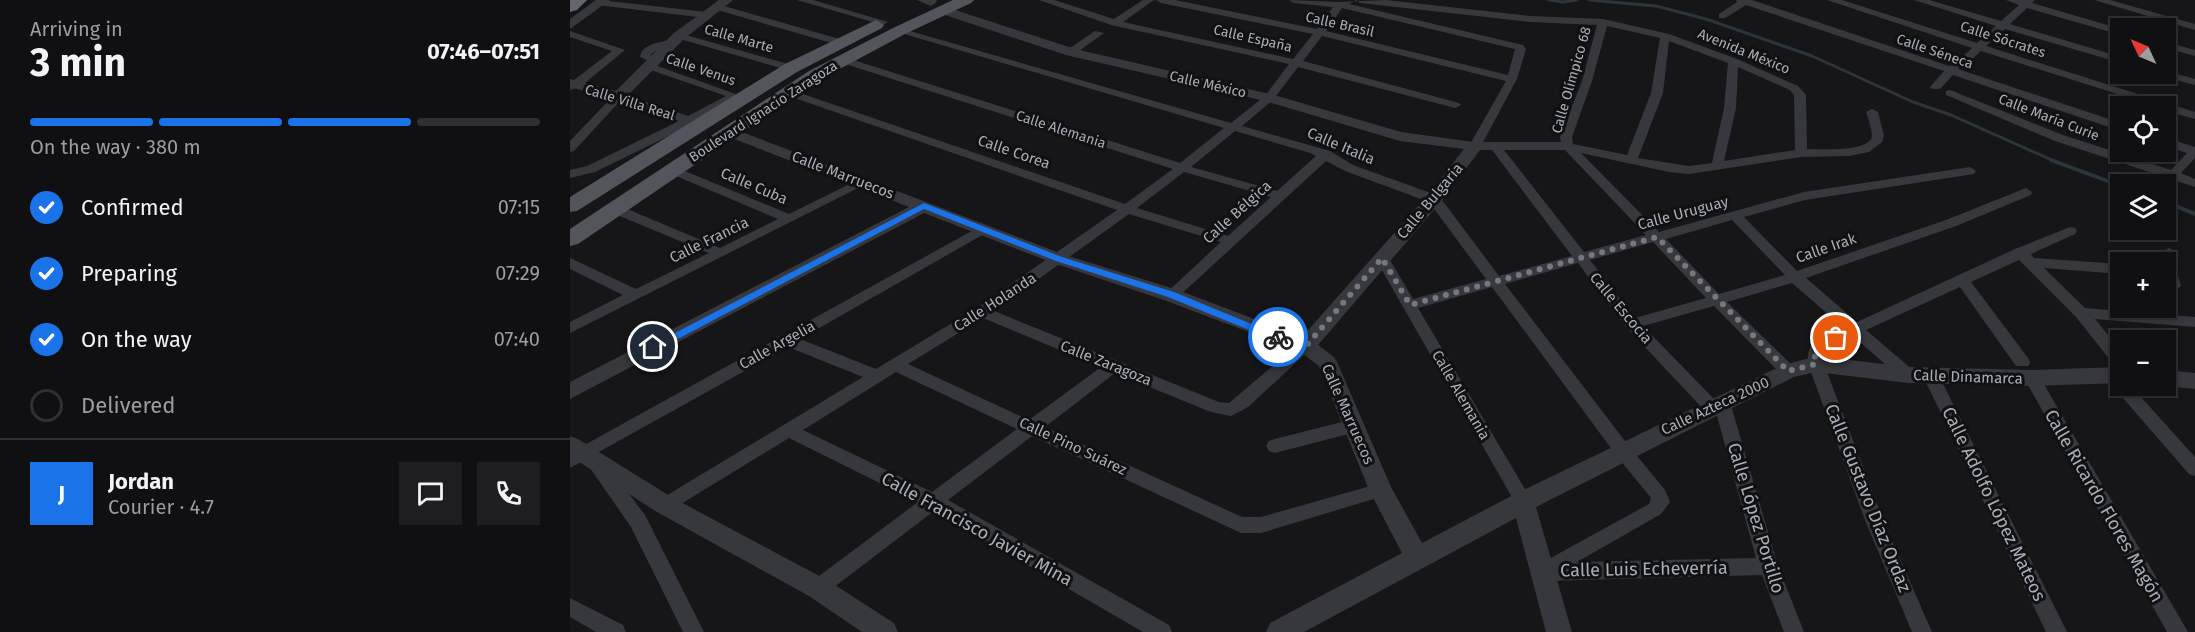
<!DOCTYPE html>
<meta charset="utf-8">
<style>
body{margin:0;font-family:"Fira Sans",sans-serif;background:#1e1e20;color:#f1f3f6;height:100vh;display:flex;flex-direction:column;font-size:22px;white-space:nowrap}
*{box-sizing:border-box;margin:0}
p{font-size:20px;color:#9c9d9f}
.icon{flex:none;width:33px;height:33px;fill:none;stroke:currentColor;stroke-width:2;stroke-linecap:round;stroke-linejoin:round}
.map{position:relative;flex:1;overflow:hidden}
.side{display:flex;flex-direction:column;background:#101012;width:570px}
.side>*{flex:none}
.needle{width:39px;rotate:314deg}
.fabs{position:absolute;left:1540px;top:18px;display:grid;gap:12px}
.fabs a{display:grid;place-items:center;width:66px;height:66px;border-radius:0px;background:#101012;box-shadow:0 3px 9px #0003,0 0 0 2px #303032;font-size:30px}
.pin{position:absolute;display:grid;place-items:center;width:51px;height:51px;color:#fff;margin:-26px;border:3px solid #fff;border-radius:50%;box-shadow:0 2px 6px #0007}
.courier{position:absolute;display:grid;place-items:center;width:60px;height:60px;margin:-30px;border:4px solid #1a73e8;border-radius:50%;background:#fff;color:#222;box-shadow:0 2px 8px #0007}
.summary em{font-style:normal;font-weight:700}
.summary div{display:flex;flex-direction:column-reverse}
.summary{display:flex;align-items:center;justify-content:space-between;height:102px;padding:0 30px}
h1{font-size:39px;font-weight:700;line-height:45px}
.bar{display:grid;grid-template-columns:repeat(4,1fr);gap:9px 6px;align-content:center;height:72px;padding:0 30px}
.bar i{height:8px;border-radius:4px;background:#303032}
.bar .current{background:#1a73e8}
.bar p{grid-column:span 4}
.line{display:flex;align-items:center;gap:15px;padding:0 30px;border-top:2px solid #303032}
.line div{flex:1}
.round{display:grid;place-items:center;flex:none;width:63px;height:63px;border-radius:0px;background:#1e1e20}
ol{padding:0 30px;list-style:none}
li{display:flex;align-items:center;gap:18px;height:66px}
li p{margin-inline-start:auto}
li .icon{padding:6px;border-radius:50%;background:#1a73e8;color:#fff;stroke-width:4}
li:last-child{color:#9c9d9f}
li i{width:33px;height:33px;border:3px solid #303032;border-radius:50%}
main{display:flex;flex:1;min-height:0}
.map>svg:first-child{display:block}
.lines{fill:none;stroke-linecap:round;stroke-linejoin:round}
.stream-far1{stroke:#2c353c;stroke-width:3}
.stream{stroke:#2c353c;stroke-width:4}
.minor{fill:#37383d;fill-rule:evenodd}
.tertiary{fill:#37383d;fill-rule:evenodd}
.primary{fill:#53555c;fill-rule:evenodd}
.motorway{fill:#63666e;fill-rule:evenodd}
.route{fill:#1a73e8}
.done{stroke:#757880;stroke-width:6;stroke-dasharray:0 10.8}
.labels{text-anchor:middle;stroke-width:6;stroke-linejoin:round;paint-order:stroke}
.far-street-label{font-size:14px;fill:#a8adb8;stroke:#111113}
.street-label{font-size:15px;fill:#a8adb8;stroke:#111113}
.near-street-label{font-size:18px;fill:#a8adb8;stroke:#111113}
</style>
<main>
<section class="side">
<div class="summary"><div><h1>3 min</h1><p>Arriving in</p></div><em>07:46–07:51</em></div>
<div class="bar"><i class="current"></i><i class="current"></i><i class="current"></i><i></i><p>On the way · 380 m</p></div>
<ol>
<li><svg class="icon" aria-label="check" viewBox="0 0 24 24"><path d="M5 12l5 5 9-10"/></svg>Confirmed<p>07:15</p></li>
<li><svg class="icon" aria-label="check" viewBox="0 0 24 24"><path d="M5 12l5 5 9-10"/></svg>Preparing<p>07:29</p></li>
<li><svg class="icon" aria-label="check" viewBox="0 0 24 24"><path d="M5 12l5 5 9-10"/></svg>On the way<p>07:40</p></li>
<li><i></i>Delivered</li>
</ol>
<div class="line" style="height:108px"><b class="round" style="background:#1a73e8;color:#fff">J</b><div><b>Jordan</b><p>Courier · 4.7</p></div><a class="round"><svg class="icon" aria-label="chat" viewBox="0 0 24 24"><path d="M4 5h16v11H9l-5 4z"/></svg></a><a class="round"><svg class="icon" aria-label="phone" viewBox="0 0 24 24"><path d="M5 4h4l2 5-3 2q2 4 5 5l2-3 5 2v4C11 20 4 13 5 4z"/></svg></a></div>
</section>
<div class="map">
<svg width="1625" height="632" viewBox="0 0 1625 632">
<rect width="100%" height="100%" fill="#161618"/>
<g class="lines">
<g class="stream-far1">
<polyline points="979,0 993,2 1007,0"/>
<polyline points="1019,0 1086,6 1136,19 1242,56 1343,102 1381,115 1484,161"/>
</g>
<g class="stream">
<polyline points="1481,160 1551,186"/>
<polyline points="1596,202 1625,214"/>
</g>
<g class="minor">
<polygon points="30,0 136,12 141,15 136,18 27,5 27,1"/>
<polygon points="227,0 243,0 318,22 313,25"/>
<path d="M469 0H484L544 19 573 0H584L553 22 723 59 743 34 591 3 586 0H605L747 29 763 7 724 3 719 0 769 2 816 0 960 16 1033 19 1099 34 1167 59 1228 86 1236 95 1237 149C1251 149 1293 152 1301 139 1304 134 1298 118 1296 112L1302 109 1308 112 1314 136 1312 142 1299 152 1279 156 1231 157 1119 174 1099 172 1011 153 1089 232 1234 192 1400 167 1406 171 1404 174 1235 200 1174 217 1227 271 1376 220 1456 188 1462 192 1461 195 1386 226 1236 278 1287 322 1445 249 1500 227 1505 228 1507 231 1505 234 1461 254 1464 258 1551 264V274L1474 268 1515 308 1625 317V327L1525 319 1551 351V368L1545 366 1506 317 1449 260 1401 282 1458 358 1460 362 1458 366H1446L1390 287 1296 330 1344 371 1346 375 1344 379H1332L1283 336 1253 350 1254 364 1313 520 1362 632H1342L1295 520 1238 364C1236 337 1252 338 1274 328L1222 283 1157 302 1224 367 1226 371 1224 375H1212L1144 306 1073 326 1145 400 1152 396 1158 398 1160 402 1208 566 1234 632H1214L1192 575 976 581 966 578 963 572 966 566 1079 504 1081 498 1046 455 922 287 848 308 962 501 959 506 953 509 947 506 805 258 812 253 817 255 843 299 916 279 859 202 775 171 756 161 606 299H596L594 295 651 242 559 214 424 311 649 402 659 403 731 342H741L744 346 678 407 661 416 641 412 545 373 475 427 672 517H691L811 483 817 485 820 490 817 495 691 533H671L462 436 378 500 599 625 602 632H573L364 511 255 594 248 597 241 594 238 588 241 582 348 502 219 438 101 510 95 513 89 510 86 505 89 500 293 377 218 347 0 468V453L409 227H419L421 230 230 339 306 369 407 308 547 210 213 94V90H221L555 204 603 169 269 62V58H277L610 163 654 128 324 31 333 29 661 123 695 96 719 64 541 25ZM786 0 790 3 960 22 1027 25 1012 81 990 137 991 142H913L947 79 956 49 953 45 779 4ZM772 8 945 49 938 75 756 31ZM1037 26 1090 38 1081 93 1057 155 1003 144 1002 137 1022 81ZM752 36 936 81 899 146 905 150H922L1002 256 929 276 869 196 783 165 760 151 672 126 703 100 728 67 885 108 891 105 889 103 733 61ZM1099 41 1158 63 1154 108 1142 163 1119 166 1068 158 1093 93ZM1168 67 1220 90 1224 95 1225 150 1154 161 1166 108ZM665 131 740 153 746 156 707 191 621 167ZM934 150H995L1076 235 1014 252ZM614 172 701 197 658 236 567 208ZM1162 220 1215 275 1149 294 1096 239ZM1083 242 1136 298 1065 318 1020 260ZM1008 263 1057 328 1135 411 1146 412 1186 558 1007 562 1091 514 1100 502 1095 490 1058 445 935 284ZM413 318 531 367 459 420 338 364ZM326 372 447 429 362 492 233 430Z"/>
<polygon points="1166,0 1182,0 1379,66 1389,64 1390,66 1388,69 1551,123 1551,131 1383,75 1370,89 1362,89 1360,87 1374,71 1176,5 1155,18 1149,18 1149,14 1167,2"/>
<polygon points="1257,0 1272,0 1407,43 1426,26 1344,0 1359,0 1431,21 1449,5 1436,0 1465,0 1462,3 1551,29 1551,35 1457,8 1440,24 1551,57 1551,63 1435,29 1416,46 1625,112 1625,119 1596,111 1596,106 1585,106 1411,51 1399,62 1391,62 1391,58 1402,48"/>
<polygon points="1524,0 1540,0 1625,24 1625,30"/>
<polygon points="147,4 273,40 274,42 265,44 144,9 142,7"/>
<polygon points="0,31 55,50 10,87 0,90 0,83 42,51 0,37"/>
<polygon points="525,31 534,33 505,54 497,54 497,50"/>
<path d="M109 33 225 66 226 68 221 71 110 39 109 42 93 46 80 55 89 58V62H81L70 57C73 42 91 44 102 38 105 36 106 34 109 33Z"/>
<polygon points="1596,42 1625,50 1625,56 1596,48"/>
<polygon points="79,63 174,97 125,123 25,172 0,178 0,170 17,166 109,121 51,100 4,151 0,152 0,141 45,94 53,94 118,116 156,96 75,68 75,64"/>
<polygon points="1596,71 1625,79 1625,85 1591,76 1590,74 1596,74"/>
<polygon points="1380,90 1493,135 1601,170 1617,153 1596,146 1596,138 1625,147 1625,158 1611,173 1625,179 1625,187 1485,141 1376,95 1376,91"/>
<polygon points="103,166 219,214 288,180 292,179 298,183 0,333 0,322 53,295 0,269 0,258 66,289 139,253 40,212 38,209 40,206 50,206 150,248 208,219 99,173 97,170"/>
<polygon points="1599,248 1606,252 1607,273 1611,286 1604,291 1597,286 1596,262 1592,262 1592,252"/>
<polygon points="1361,370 1367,372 1497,632 1476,632 1353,376 1355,372"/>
<polygon points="1462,372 1468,374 1618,632 1597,632 1454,378 1456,374"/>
<polygon points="1551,380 1551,386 1561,386 1625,457 1625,476 1619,474 1546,390 1544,386 1546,382"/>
<polygon points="784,419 790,421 792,426 790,431 705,453 699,451 696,446 699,441 705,439"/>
<polygon points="27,458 33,460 75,515 134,632 113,632 61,527 18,465 21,460"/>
<polygon points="0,598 53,625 56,632 26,632 0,617"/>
</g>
<g class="tertiary">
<polygon points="26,0 40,0 0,29 0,19"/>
<polygon points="149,0 163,0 114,39 54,99 49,100 0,87 0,79 46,91 104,33"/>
<polygon points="347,0 366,0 367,2 361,6"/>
<polygon points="373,6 505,49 704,95 831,132 911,143 913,146 870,203 748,345 764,357 767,362 821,487 852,543 945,494 1211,366 1246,356 1338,367 1462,370 1551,367 1551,383 1462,386 1338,383 1246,372 1224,377 966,507 1002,632 976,632 946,518 734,632 696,632 700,623 832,553 799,490 749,366 729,351 594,300 483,263 354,213 0,399 0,382 339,207 154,135 151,132 154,129 164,129 495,255 608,290 732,337 858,195 894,149 830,141 695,101 496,55 369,13 367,10 369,7"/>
<polygon points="1596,370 1625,373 1625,389 1595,386"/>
<polygon points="0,436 8,439 103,498 257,580 324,623 328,632 292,632 239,596 87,512 0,456"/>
</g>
<g class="primary">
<polygon points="383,0 404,0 401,3 335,34 251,79 8,244 0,246 0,229 239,71 323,28"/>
<polygon points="306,20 314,25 312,28 227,72 7,211 0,212 0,197 215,64"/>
</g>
<polygon class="motorway" points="0,0 17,0 7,10 0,12"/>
</g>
<polygon class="route" points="354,203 492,257 604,292 713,337 708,341 704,340 598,297 486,261 354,209 87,350 83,351 78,347"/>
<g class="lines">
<path class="done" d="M708 337 736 346 812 258 840 305 1087 237 1218 371 1246 364C1242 345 1251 345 1266 338"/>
</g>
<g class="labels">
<g class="far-street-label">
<text transform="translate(770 24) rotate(13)" y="5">Calle Brasil</text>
<text transform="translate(169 38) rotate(16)" y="5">Calle Marte</text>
<text transform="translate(683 38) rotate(13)" y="5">Calle España</text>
<text transform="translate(1433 39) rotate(18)" y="5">Calle Sócrates</text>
<text transform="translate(1174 51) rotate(22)" y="5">Avenida México</text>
<text transform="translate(1365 51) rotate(19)" y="5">Calle Séneca</text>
<text transform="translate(131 69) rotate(19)" y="5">Calle Venus</text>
<text transform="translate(1001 80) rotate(-74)" y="5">Calle Olímpico 68</text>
<text transform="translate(638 84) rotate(13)" y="5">Calle México</text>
<text transform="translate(60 102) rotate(17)" y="5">Calle Villa Real</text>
<text transform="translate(193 111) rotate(-33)" y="5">Boulevard Ignacio Zaragoza</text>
<text transform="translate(1479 117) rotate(21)" y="5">Calle María Curie</text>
<text transform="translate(491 129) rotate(18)" y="5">Calle Alemania</text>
</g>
<g class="street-label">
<text transform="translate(771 146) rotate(23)" y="5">Calle Italia</text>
<text transform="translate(444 152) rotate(19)" y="5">Calle Corea</text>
<text transform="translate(273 175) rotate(21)" y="5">Calle Marruecos</text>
<text transform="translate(184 186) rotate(23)" y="5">Calle Cuba</text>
<text transform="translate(860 201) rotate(-50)" y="5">Calle Bulgaria</text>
<text transform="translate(667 212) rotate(-42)" y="5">Calle Bélgica</text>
<text transform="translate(1113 213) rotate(-15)" y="5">Calle Uruguay</text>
<text transform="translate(139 240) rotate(-26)" y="5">Calle Francia</text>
<text transform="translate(1256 248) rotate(-19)" y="5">Calle Irak</text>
<text transform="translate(425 302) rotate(-33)" y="5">Calle Holanda</text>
<text transform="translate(1051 308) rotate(50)" y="5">Calle Escocia</text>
<text transform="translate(207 345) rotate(-29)" y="5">Calle Argelia</text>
<text transform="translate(536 363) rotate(22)" y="5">Calle Zaragoza</text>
<text transform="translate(1398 377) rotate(2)" y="5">Calle Dinamarca</text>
<text transform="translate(891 395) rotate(60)" y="5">Calle Alemania</text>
<text transform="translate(1145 406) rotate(-25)" y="5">Calle Azteca 2000</text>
<text transform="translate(778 414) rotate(66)" y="5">Calle Marruecos</text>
<text transform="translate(503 446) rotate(25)" y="5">Calle Pino Suárez</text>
</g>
<g class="near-street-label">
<text transform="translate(1298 498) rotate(68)" y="6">Calle Gustavo Díaz Ordaz</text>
<text transform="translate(1424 504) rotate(64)" y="6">Calle Adolfo López Mateos</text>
<text transform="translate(1534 506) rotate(60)" y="6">Calle Ricardo Flores Magón</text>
<text transform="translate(1186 518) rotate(73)" y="6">Calle López Portillo</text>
<text transform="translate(407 529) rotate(29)" y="6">Calle Francisco Javier Mina</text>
<text transform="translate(1074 569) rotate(-1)" y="6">Calle Luis Echeverría</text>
</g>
</g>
</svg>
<div class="fabs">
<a><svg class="needle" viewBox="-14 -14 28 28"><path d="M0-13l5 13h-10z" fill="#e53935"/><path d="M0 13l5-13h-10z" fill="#9c9d9f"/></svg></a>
<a><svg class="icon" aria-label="locate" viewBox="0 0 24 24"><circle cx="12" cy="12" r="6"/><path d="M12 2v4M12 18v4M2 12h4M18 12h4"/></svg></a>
<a><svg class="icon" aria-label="layers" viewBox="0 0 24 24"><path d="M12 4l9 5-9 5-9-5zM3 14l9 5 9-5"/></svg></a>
<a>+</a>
<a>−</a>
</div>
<div class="pin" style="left:1266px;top:338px;background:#ea580c"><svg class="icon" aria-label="bag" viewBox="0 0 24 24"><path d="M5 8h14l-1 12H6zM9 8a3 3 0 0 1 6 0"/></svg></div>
<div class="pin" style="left:83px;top:347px;background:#1f2937"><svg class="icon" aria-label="home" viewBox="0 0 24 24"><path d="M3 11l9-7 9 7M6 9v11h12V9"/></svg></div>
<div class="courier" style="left:708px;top:337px"><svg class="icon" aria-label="bike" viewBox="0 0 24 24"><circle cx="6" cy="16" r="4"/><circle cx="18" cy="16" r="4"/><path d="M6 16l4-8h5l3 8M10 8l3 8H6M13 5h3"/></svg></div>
</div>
</main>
